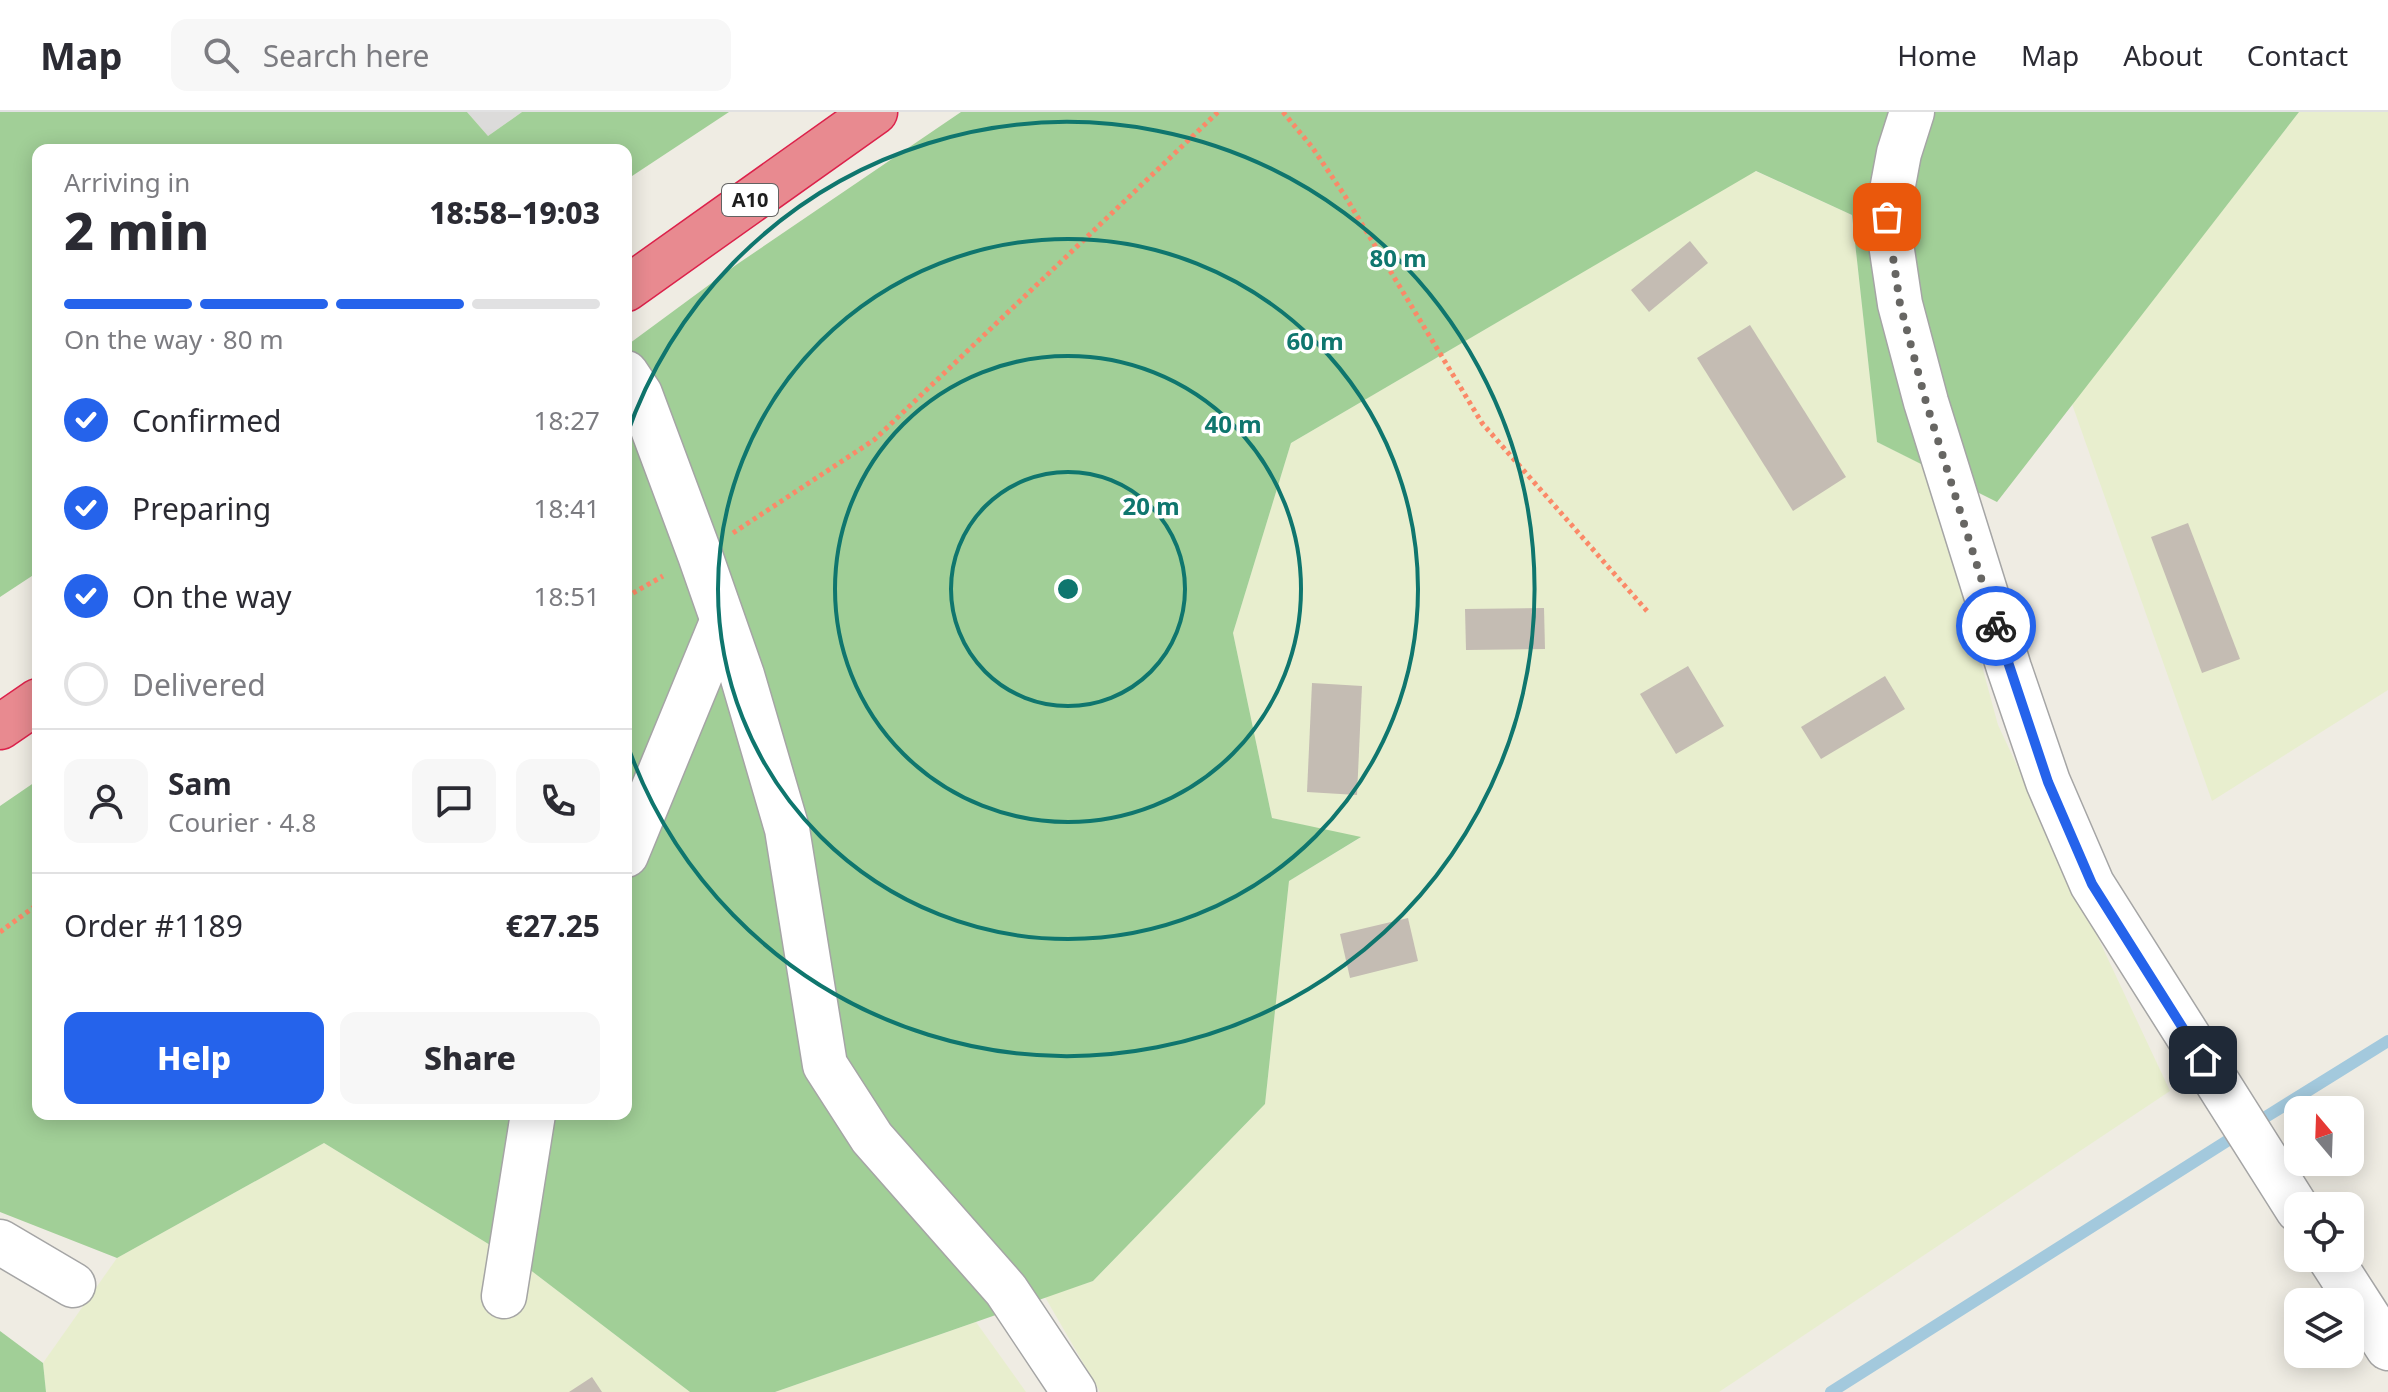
<!DOCTYPE html>
<meta charset="utf-8">
<style>
body{margin:0;font-family:"Noto Sans",sans-serif;background:#f7f7f7;color:#2b2b33;height:100vh;display:flex;flex-direction:column;font-size:30px;white-space:nowrap}
*{box-sizing:border-box;margin:0}
p{font-size:26px;color:#7c7c81}
.icon{flex:none;width:44px;height:44px;fill:none;stroke:currentColor;stroke-width:2;stroke-linecap:round;stroke-linejoin:round}
.map{position:relative;flex:1;overflow:hidden}
.details{position:absolute;left:32px;top:32px;width:600px;height:976px;display:flex;flex-direction:column;background:#fff;border-radius:16px;box-shadow:0 4px 20px #0003}
.details>*{flex:none}
.needle{width:52px;rotate:341deg}
.buttons{position:absolute;left:2284px;top:984px;display:grid;gap:16px}
.buttons a{display:grid;place-items:center;width:80px;height:80px;border-radius:16px;background:#fff;box-shadow:0 4px 20px #0003;font-size:40px}
.pin{position:absolute;display:grid;place-items:center;width:68px;height:68px;color:#fff;margin:-34px;border-radius:16px;box-shadow:0 4px 12px #0006}
.courier{position:absolute;display:grid;place-items:center;width:80px;height:80px;margin:-40px;border:6px solid #2563eb;border-radius:50%;background:#fff;color:#222;box-shadow:0 2px 10px #0007}
.head em{font-style:normal;font-weight:800}
.head div{display:flex;flex-direction:column-reverse}
.head{display:flex;align-items:center;justify-content:space-between;height:136px;padding:0 32px}
h1{font-size:52px;font-weight:800;line-height:60px}
.bar{display:grid;grid-template-columns:repeat(4,1fr);gap:12px 8px;align-content:center;height:96px;padding:0 32px}
.bar i{height:10px;border-radius:6px;background:#e1e1e2}
.bar .active{background:#2563eb}
.bar p{grid-column:span 4}
.line{display:flex;align-items:center;gap:20px;padding:0 32px;border-top:2px solid #e1e1e2}
.line div{flex:1}
.round{display:grid;place-items:center;flex:none;width:84px;height:84px;border-radius:16px;background:#f7f7f7}
ol{padding:0 32px;list-style:none}
li{display:flex;align-items:center;gap:24px;height:88px}
li p{margin-inline-start:auto}
li .icon{padding:8px;border-radius:50%;background:#2563eb;color:#fff;stroke-width:4}
li:last-child{color:#7c7c81}
li i{width:44px;height:44px;border:4px solid #e1e1e2;border-radius:50%}
.button{display:flex;gap:16px;margin-top:auto;padding:16px 32px}
.button a{flex:1;height:92px;border-radius:16px;background:#2563eb;color:#fff;font-size:32px;font-weight:800;line-height:92px;text-align:center}
.button a+a{background:#f7f7f7;color:#2b2b33}
header{display:flex;align-items:center;gap:48px;box-sizing:border-box;height:112px;padding:0 40px;background:#fff;border-bottom:2px solid #e1e1e2}
header strong{font-size:38px}
nav{display:flex;gap:44px;margin-inline-start:auto;font-size:28px}
.search{width:560px;height:72px;background:#f7f7f7;display:flex;align-items:center;gap:20px;box-sizing:border-box;padding:0 28px;border-radius:16px;color:#7c7c81;font-size:30px}
.map>svg:first-child{display:block}
.residential{fill:#dcdbda}
.farmland{fill:#e8eece}
.forest{fill:#a1cf97}
.lines{fill:none;stroke-linecap:round;stroke-linejoin:round}
.stream{stroke:#a3c9dd;stroke-width:12}
.building{fill:#c4bcb3}
.minor-casing{stroke:#a5a5a5;stroke-width:47}
.highway-casing{stroke:#dc224b;stroke-width:47}
.path{stroke:#fb8968;stroke-width:5;stroke-dasharray:4 4;stroke-linecap:butt}
.minor{stroke:#fff;stroke-width:44}
.highway{stroke:#e88a90;stroke-width:44}
.done{stroke:#676663;stroke-width:8;stroke-dasharray:0 14.4}
.route{stroke:#2563eb;stroke-width:10}
.ring{fill:none;stroke:#0f766e;stroke-width:4}
.labels{text-anchor:middle;stroke-width:7;stroke-linejoin:round;paint-order:stroke}
.shield{fill:#fff;stroke:#626262;stroke-width:2}
.shield-label{font-size:20px;font-weight:bold;fill:#1e1e1e}
.centre{fill:#0f766e;stroke:#fff;stroke-width:4}
.ring-label{font-size:24px;text-anchor:middle;font-weight:bold;fill:#0f766e;stroke:#fff;stroke-width:7;stroke-linejoin:round;paint-order:stroke}
</style>
<header>
<strong>Map</strong>
<div class="search"><svg class="icon" aria-label="search" viewBox="0 0 24 24"><circle cx="10" cy="10" r="6"/><path d="M15 15l6 6"/></svg>Search here</div>
<nav><a>Home</a><a>Map</a><a>About</a><a>Contact</a></nav>
</header>
<div class="map">
<svg width="2388" height="1280" viewBox="0 0 2388 1280">
<rect width="100%" height="100%" fill="#efece3"/>
<polygon class="residential" points="467,0 522,0 488,24"/>
<g class="farmland">
<polygon points="2299,0 2388,0 2388,578 2212,689 2072,292"/>
<polygon points="1755,59 1852,103 1877,330 1928,355 1998,613 2170,979 1719,1280 1100,1280 1045,1185 1093,1169 1265,992 1289,769 1360,726 1272,706 1233,521 1291,331"/>
<polygon points="324,1031 529,1157 690,1280 46,1280 43,1251 117,1146"/>
<polygon points="976,1210 1026,1280 775,1280"/>
</g>
<g class="forest">
<polygon points="0,0 467,0 488,24 522,0 729,0 626,68 626,38 38,38 38,460 0,485"/>
<polygon points="961,0 2299,0 1997,390 1877,330 1852,103 1756,59 1291,331 1233,521 1272,706 1361,725 1289,769 1265,992 1093,1169 775,1280 690,1280 529,1157 324,1031 117,1146 0,1100 0,694 38,668 38,1002 626,1002 626,234 736,153"/>
<polygon points="0,1219 43,1251 46,1280 0,1280"/>
</g>
<g class="lines">
<g class="stream">
<polyline points="2264,1006 2388,929"/>
<polyline points="1831,1280 2227,1029"/>
</g>
</g>
<g class="building">
<polygon points="1690,129 1708,151 1649,200 1631,178"/>
<polygon points="1750,213 1846,365 1793,399 1697,246"/>
<polygon points="2188,411 2240,547 2202,561 2151,425"/>
<polygon points="1544,496 1545,537 1466,538 1465,497"/>
<polygon points="1688,554 1724,614 1676,642 1640,582"/>
<polygon points="1885,564 1905,597 1821,647 1801,615"/>
<polygon points="1312,571 1362,574 1357,683 1307,680"/>
<polygon points="1408,806 1418,849 1350,866 1340,822"/>
<polygon points="592,1265 602,1280 569,1280"/>
</g>
<g class="lines">
<g class="minor-casing">
<g id="minor">
<polyline points="1912,0 1899,41 1887,105 1900,192 1926,290 2009,556 2048,670 2092,772 2298,1098"/>
<polyline points="626,261 640,282 700,443 742,563 787,717 825,953 872,1026 1006,1178 1074,1280"/>
<polyline points="626,743 722,510"/>
<polyline points="0,1130 73,1173"/>
<polyline points="2330,1146 2388,1236"/>
<polyline points="504,1184 533,1002"/>
</g>
</g>
<g class="highway-casing">
<g id="highway">
<polyline points="626,177 875,0"/>
<polyline points="0,615 38,589"/>
</g>
</g>
<g class="path">
<polyline points="1283,0 1312,35 1345,84 1482,311 1647,499"/>
<polyline points="733,421 874,328 1218,0"/>
<polyline points="626,485 663,464"/>
<polyline points="0,820 38,792"/>
</g>
<use href="#minor" class="minor"/>
<use href="#highway" class="highway"/>
</g>
<g class="lines">
<polyline class="done" points="1887,105 1900,192 1926,290 1996,514"/>
<polyline class="route" points="1996,514 2048,670 2092,772 2203,948"/>
</g>
<g class="ring">
<circle cx="1068" cy="477" r="117"/>
<circle cx="1068" cy="477" r="233"/>
<circle cx="1068" cy="477" r="350"/>
<path d="M626 325A467 467 0 1 1 626 629"/>
</g>
<g class="labels">
<rect class="shield" x="722" y="72" width="56" height="32" rx="6"/>
<g class="shield-label">
<text x="750" y="95">A10</text>
</g>
</g>
<circle cx="1068" cy="477" r="12" class="centre"/>
<g class="ring-label">
<text x="1398" y="155">80 m</text>
<text x="1315" y="238">60 m</text>
<text x="1233" y="321">40 m</text>
<text x="1151" y="403">20 m</text>
</g>
</svg>
<div class="buttons">
<a><svg class="needle" viewBox="-14 -14 28 28"><path d="M0-13l5 13h-10z" fill="#e53935"/><path d="M0 13l5-13h-10z" fill="#7c7c81"/></svg></a>
<a><svg class="icon" aria-label="locate" viewBox="0 0 24 24"><circle cx="12" cy="12" r="6"/><path d="M12 2v4M12 18v4M2 12h4M18 12h4"/></svg></a>
<a><svg class="icon" aria-label="layers" viewBox="0 0 24 24"><path d="M12 4l9 5-9 5-9-5zM3 14l9 5 9-5"/></svg></a>
</div>
<div class="pin" style="left:1887px;top:105px;background:#ea580c"><svg class="icon" aria-label="bag" viewBox="0 0 24 24"><path d="M5 8h14l-1 12H6zM9 8a3 3 0 0 1 6 0"/></svg></div>
<div class="pin" style="left:2203px;top:948px;background:#1f2937"><svg class="icon" aria-label="home" viewBox="0 0 24 24"><path d="M3 11l9-7 9 7M6 9v11h12V9"/></svg></div>
<div class="courier" style="left:1996px;top:514px"><svg class="icon" aria-label="bike" viewBox="0 0 24 24"><circle cx="6" cy="16" r="4"/><circle cx="18" cy="16" r="4"/><path d="M6 16l4-8h5l3 8M10 8l3 8H6M13 5h3"/></svg></div>
<section class="details">
<div class="head"><div><h1>2 min</h1><p>Arriving in</p></div><em>18:58–19:03</em></div>
<div class="bar"><i class="active"></i><i class="active"></i><i class="active"></i><i></i><p>On the way · 80 m</p></div>
<ol>
<li><svg class="icon" aria-label="check" viewBox="0 0 24 24"><path d="M5 12l5 5 9-10"/></svg>Confirmed<p>18:27</p></li>
<li><svg class="icon" aria-label="check" viewBox="0 0 24 24"><path d="M5 12l5 5 9-10"/></svg>Preparing<p>18:41</p></li>
<li><svg class="icon" aria-label="check" viewBox="0 0 24 24"><path d="M5 12l5 5 9-10"/></svg>On the way<p>18:51</p></li>
<li><i></i>Delivered</li>
</ol>
<div class="line" style="height:144px"><a class="round"><svg class="icon" aria-label="person" viewBox="0 0 24 24"><circle cx="12" cy="8" r="4"/><path d="M4 21q1-7 8-7t8 7"/></svg></a><div><b>Sam</b><p>Courier · 4.8</p></div><a class="round"><svg class="icon" aria-label="chat" viewBox="0 0 24 24"><path d="M4 5h16v11H9l-5 4z"/></svg></a><a class="round"><svg class="icon" aria-label="phone" viewBox="0 0 24 24"><path d="M5 4h4l2 5-3 2q2 4 5 5l2-3 5 2v4C11 20 4 13 5 4z"/></svg></a></div>
<div class="line" style="height:104px"><div>Order #1189</div><b>€27.25</b></div>
<div class="button"><a>Help</a><a>Share</a></div>
</section>
</div>
